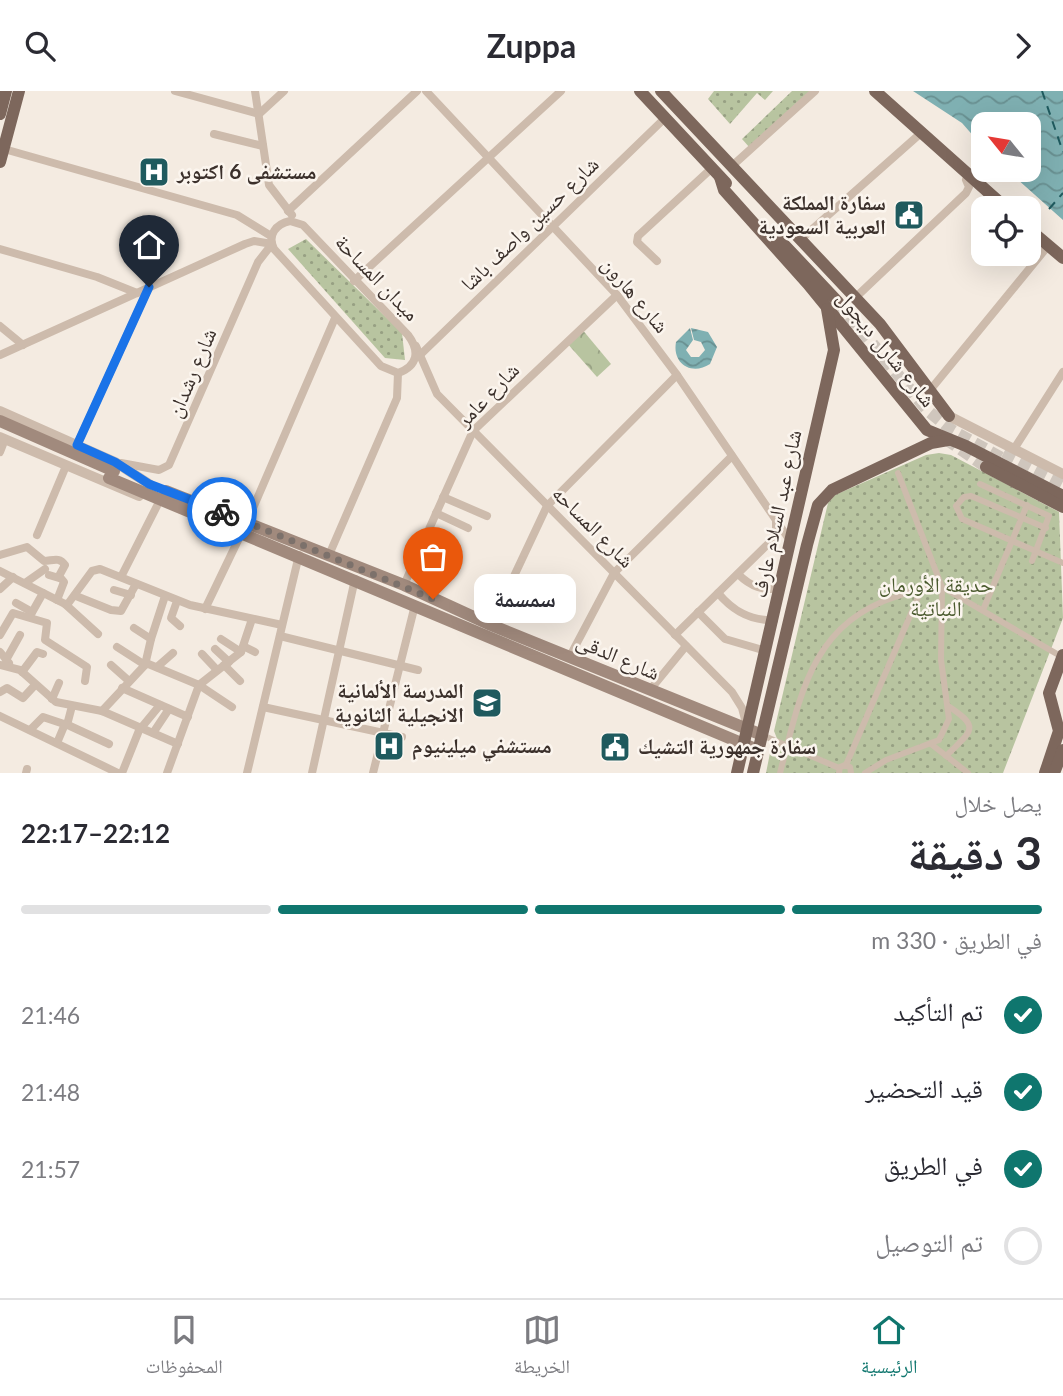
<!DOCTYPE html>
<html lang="ar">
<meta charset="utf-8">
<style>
body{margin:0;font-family:Lato,"Noto Naskh Arabic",sans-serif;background:#f7f7f7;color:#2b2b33;direction:rtl;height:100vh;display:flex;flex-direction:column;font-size:26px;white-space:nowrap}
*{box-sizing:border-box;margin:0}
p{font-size:23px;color:#7c7c81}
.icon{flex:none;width:38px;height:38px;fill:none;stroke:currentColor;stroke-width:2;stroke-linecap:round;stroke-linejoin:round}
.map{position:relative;height:682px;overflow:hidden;direction:ltr}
.panel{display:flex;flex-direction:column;background:#fff;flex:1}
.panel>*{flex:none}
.needle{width:46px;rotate:300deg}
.tools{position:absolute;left:971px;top:21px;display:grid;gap:14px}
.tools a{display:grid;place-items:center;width:70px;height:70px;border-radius:14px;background:#fff;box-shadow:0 7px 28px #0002;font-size:35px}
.pin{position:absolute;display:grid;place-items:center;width:60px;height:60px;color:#fff;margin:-72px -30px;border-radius:50% 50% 50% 0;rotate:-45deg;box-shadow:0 0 7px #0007}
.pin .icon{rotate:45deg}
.courier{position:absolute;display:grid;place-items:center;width:70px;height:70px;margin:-35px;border:5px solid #1a73e8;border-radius:50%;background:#fff;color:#222;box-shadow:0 2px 9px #0007}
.bubble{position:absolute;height:49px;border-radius:14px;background:#fff;box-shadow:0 7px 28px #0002;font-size:23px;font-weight:700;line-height:49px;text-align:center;direction:rtl}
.overview em{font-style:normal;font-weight:700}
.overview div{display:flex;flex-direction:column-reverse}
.overview{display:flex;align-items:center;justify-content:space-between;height:119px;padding:0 21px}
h1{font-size:46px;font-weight:700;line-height:52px}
.bar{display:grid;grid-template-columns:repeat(4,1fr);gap:10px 7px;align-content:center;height:84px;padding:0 21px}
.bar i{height:9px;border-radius:5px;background:#e1e1e2}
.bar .on{background:#0f766e}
.bar p{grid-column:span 4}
ol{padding:0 21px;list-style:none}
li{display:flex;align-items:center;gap:21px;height:77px}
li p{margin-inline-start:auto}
li .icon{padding:7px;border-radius:50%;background:#0f766e;color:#fff;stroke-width:4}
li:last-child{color:#7c7c81}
li i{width:38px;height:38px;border:4px solid #e1e1e2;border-radius:50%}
header{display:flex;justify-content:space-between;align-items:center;height:91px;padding:0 21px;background:#fff;font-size:32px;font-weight:700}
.dock{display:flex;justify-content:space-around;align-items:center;height:98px;border-top:2px solid #e1e1e2;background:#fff;font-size:19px;color:#7c7c81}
.dock a{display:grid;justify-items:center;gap:4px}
.dock .on{color:#0f766e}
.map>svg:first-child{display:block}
.grass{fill:url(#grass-dots)}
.forest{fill:url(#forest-crowns)}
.water{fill:url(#water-waves)}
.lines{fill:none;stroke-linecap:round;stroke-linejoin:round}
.ferry{stroke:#1f5a5e;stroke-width:2;stroke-dasharray:9 7;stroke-linecap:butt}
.primary-tunnel{stroke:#cfc6bd;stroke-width:12;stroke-dasharray:12 6;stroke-linecap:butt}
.pedestrian{stroke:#cdbbac;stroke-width:6}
.minor{stroke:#cdbbac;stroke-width:8}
.tertiary{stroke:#cdbbac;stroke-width:10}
.secondary{stroke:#a18a7d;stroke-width:12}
.primary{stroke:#7d675c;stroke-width:12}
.secondary-bridge{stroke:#a18a7d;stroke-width:12}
.done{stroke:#7c716b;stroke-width:7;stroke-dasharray:0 12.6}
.route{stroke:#1a73e8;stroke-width:9}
.labels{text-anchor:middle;stroke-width:5;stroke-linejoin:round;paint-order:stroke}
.poi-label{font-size:21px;font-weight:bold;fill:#3b302b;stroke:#fbf5ee;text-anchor:start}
.street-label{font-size:21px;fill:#3b302b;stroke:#fbf5ee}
.park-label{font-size:21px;fill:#4a5a2e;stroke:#fbf5ee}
</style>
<header><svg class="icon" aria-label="forward" viewBox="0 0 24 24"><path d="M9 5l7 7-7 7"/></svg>Zuppa<svg class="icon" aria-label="search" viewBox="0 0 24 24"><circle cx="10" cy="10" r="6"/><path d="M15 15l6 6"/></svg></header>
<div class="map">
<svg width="1063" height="682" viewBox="0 0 1063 682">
<defs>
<pattern id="grass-dots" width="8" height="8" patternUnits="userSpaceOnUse" patternTransform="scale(1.75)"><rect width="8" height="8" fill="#b8c4a0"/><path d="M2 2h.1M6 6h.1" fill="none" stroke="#97a083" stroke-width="1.8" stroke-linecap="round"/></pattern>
<pattern id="forest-crowns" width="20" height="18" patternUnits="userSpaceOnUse" patternTransform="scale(1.75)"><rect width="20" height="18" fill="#b8c4a0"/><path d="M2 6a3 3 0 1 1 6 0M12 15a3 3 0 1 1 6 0" fill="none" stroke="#97a083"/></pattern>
<pattern id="water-waves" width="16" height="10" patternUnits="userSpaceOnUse" patternTransform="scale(1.75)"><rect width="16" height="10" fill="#7fb0b2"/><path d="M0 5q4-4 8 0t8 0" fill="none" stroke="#699091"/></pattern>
</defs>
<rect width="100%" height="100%" fill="#f4ebe1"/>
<g class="grass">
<polygon points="714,0 773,0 765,9 757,2 730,33 708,8"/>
<polygon points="792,0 811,0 750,57 742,48"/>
<polygon points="306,148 402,242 405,269 385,267 288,158"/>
<polygon points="939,362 951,364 1059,421 1063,527 1003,682 766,682 770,662 778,650 774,640 828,412 835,404 926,364"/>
</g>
<polygon class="forest" points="581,237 611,273 597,286 566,251"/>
<g class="water">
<polygon points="913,0 1063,0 1063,129 1007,79 1029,79 1029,33 984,33 983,56 962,32"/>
<path d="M690 237 693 249 686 259 691 266H699L705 259 701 251 694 249 691 237 708 241 717 256 710 273C692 285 672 273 676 251Z"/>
</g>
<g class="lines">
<g class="ferry">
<polyline points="1042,0 1063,61"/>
<polyline points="1049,118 1063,102"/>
</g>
<g class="primary-tunnel">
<polyline points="838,211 927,319 953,340 1009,371"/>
<polyline points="946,348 986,376"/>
<polyline points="1004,361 1063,392"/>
</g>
<g class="pedestrian">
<polyline points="980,393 1049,425 1032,470"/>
<polyline points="1046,437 971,405 964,406 956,415 962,428 1063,472"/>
<polyline points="983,519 1027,414"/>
<polyline points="762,644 839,677"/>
<polyline points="931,653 968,682"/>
<path d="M946 665C971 640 982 637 948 615"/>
<polyline points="846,674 922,497"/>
<path d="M780 682C800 606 811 533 895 506 910 501 926 493 942 496L1062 566"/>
<polyline points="839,682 840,676 845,674 850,676 851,682"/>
<polyline points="865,682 886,669 939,649 949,628 941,569 942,496 898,382"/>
</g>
<g class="minor">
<polyline points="175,0 259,23 284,0"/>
<polyline points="255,0 269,94 292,124"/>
<polyline points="426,0 617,204 677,284 791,451"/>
<polyline points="214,43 263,55"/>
<polyline points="4,58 237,124 271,145"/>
<polyline points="732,75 815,0"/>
<polyline points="288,120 417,0"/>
<path d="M290 130 303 134 408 244C420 260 418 275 398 282L381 275 274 158C267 144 276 133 290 130Z"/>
<polyline points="800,149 921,42"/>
<polyline points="0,158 97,186 137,202"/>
<polyline points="657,170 637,151 638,145 712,77"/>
<polyline points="354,190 561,0"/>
<polyline points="856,206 966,102 969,96 966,89 972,87"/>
<polyline points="0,235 23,254"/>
<polyline points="416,255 437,303 732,601 742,617 746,632"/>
<polyline points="0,264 245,153 254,150 272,153 258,171 169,374 159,379 121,372"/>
<polyline points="419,265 665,27"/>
<polyline points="931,298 1048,155"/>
<polyline points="77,354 149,196"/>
<polyline points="1014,358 1063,281"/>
<polyline points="0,361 5,348"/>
<polyline points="443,406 487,425"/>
<polyline points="436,422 468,437"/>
<polyline points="247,431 335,227"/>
<polyline points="37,444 66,375"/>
<path d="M0 464 27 456 44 470C52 470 59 465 65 474L59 485 64 491 57 509"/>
<polyline points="329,464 397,307 398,282"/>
<polyline points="0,480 67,514 92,480 100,478 190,514 282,534"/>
<path d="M738 483C751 496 763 500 781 497"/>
<polyline points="49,484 59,487"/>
<polyline points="121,486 159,411"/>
<polyline points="25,492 45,478"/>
<polyline points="404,494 473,340 617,204"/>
<polyline points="0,498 13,486"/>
<polyline points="114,499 131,504"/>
<path d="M718 502C733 520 750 530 774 529"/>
<polyline points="76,505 111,519 121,520 136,493"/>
<polyline points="177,510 171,527 180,535"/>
<polyline points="16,512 32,521"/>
<polyline points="65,513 98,543"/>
<polyline points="205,518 242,441"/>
<polyline points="698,521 725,548 766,560"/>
<polyline points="30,525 43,502"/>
<polyline points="491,534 547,415 677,284"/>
<polyline points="0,544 13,522 47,532 45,549 87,576 85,590"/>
<polyline points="675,544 768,453 776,441 776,429"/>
<polyline points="280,545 418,579"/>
<polyline points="151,548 165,505"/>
<polyline points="221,548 241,561"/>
<polyline points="117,556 145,574"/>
<polyline points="245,556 255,561"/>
<polyline points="215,558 229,571"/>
<polyline points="0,561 9,572"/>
<polyline points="202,563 217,579"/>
<polyline points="569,567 614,482 732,365"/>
<polyline points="6,569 20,544"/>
<polyline points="146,572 199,594 232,616"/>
<polyline points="0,574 20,579 56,611 102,620 178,653"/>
<polyline points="111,574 129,590"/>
<polyline points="224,574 240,590"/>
<polyline points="157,576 173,562"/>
<polyline points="22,581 37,561 43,563"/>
<polyline points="654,594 686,555"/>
<polyline points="122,597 188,626"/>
<polyline points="0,601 7,597 23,607 35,594"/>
<polyline points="52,608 59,592"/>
<polyline points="263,616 402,646"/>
<polyline points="102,620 145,574 151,548 134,537"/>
<polyline points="0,625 118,682"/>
<polyline points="67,634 72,615"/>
<polyline points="141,637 160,614"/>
<polyline points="30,639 43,626 70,635 109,653"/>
<polyline points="153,642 169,618"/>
<polyline points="57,652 65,633"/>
<polyline points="26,682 27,678"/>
<polyline points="122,682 140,637"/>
<polyline points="167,682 199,594 241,561 252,528"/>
<polyline points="247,682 299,464"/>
<polyline points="312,682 355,488"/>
<polyline points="373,682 415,514"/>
</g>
<g class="tertiary">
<polyline points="0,320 115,371 149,393"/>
<polyline points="949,325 1063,383"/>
<polyline points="0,346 139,405"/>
</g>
<g class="secondary">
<polyline points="109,387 758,659"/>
<polyline points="166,400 404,494 491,534 762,644"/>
</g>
<g class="primary">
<polyline points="640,0 726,92"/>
<polyline points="661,0 880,233 949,325"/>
<polyline points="875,0 1006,117"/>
<polyline points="0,23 6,0"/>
<polyline points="0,71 19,0"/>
<polyline points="720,86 724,99 808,193 927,339 966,355 1063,405"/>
<polyline points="1029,138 1063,167"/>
<polyline points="774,143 838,211"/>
<polyline points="986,376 1063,416"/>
<polyline points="737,682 834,259 827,218"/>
<polyline points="753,682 807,454 818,414 832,399 931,352 948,349"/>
<polyline points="1045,682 1059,640 1049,602 1063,564"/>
<polyline points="1054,682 1063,659"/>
</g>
<polyline class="secondary-bridge" points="0,330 114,380"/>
</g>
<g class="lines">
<polyline class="done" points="222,421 433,508"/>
<polyline class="route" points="149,196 77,354 115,371 149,393 222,421"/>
</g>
<defs>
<g id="hospital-square" transform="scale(1.575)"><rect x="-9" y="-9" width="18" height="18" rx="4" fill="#1f5a5e" stroke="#fbf5ee"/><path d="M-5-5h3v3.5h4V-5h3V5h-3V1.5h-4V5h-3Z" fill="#fff"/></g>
<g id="civic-square" transform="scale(1.575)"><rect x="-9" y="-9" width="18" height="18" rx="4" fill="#1f5a5e" stroke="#fbf5ee"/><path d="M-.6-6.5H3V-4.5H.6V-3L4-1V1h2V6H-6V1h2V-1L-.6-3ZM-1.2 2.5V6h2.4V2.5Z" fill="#fff"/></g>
<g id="school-square" transform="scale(1.575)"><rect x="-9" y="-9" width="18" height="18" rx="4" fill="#1f5a5e" stroke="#fbf5ee"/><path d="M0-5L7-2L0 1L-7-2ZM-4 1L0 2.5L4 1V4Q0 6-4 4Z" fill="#fff"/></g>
</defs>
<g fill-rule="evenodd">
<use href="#hospital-square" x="154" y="81"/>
<use href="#civic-square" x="909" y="124"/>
<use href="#school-square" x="487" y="612"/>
<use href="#hospital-square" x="389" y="655"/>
<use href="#civic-square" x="615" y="656"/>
</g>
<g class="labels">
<g class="poi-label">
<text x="177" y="88">مستشفى 6 اكتوبر</text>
<text x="886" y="119" text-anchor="end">سفارة المملكة<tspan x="886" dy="24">العربية السعودية</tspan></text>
<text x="464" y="607" text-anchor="end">المدرسة الألمانية<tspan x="464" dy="24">الانجيلية الثانوية</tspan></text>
<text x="412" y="662">مستشفي ميلينيوم</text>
<text x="638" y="663">سفارة جمهورية التشيك</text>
</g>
<g class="street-label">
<text transform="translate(530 133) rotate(-44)" y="7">شارع حسين واصف باشا</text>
<text transform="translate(377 187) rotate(46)" y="7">ميدان المساحة</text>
<text transform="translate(635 204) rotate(50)" y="7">شارع هارون</text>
<text transform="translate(886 258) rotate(51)" y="7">شارع شارل ديجول</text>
<text transform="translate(192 282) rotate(-67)" y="7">شارع رشدان</text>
<text transform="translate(488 304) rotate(-46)" y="7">شارع عامر</text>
<text transform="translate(777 423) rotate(-78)" y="7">شارع عبد السلام عارف</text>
<text transform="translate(593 436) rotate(45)" y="7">شارع المساحه</text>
<text transform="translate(618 566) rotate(23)" y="7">شارع الدقى</text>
</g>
<g class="park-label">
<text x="936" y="501">حديقة الأورمان<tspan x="936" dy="24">النباتية</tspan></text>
</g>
</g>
</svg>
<div class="tools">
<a><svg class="needle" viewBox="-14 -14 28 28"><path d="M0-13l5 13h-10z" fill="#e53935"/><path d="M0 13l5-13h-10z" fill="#7c7c81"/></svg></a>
<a><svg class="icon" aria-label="locate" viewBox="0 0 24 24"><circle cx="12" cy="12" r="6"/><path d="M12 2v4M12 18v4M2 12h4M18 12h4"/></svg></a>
</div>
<div class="pin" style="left:433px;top:508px;background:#ea580c"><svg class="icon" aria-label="bag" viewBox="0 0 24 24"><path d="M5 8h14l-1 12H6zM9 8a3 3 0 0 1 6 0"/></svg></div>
<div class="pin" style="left:149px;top:196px;background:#1f2937"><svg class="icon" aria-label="home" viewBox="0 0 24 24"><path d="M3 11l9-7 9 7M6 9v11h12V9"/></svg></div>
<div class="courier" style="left:222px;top:421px"><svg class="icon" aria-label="bike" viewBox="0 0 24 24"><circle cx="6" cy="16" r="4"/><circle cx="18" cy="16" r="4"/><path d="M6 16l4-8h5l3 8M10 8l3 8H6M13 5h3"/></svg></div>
<div class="bubble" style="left:474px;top:483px;width:102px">سمسمة</div>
</div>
<section class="panel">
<div class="overview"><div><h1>3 دقيقة</h1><p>يصل خلال</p></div><em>22:12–22:17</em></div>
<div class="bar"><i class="on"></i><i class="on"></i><i class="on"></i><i></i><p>في الطريق · 330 m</p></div>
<ol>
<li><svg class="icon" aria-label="check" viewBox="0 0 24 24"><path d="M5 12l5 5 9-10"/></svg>تم التأكيد<p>21:46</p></li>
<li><svg class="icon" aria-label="check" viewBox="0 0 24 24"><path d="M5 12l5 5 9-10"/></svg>قيد التحضير<p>21:48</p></li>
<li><svg class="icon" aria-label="check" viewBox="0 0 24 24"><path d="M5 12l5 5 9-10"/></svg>في الطريق<p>21:57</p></li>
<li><i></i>تم التوصيل</li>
</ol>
</section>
<nav class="dock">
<a class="on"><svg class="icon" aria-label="home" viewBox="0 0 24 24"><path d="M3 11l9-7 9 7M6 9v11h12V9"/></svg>الرئيسية</a>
<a><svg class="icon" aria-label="map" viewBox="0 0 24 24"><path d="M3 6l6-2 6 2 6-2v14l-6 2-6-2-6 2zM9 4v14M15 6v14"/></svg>الخريطة</a>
<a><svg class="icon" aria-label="saved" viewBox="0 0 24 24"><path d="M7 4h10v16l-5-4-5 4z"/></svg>المحفوظات</a>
</nav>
